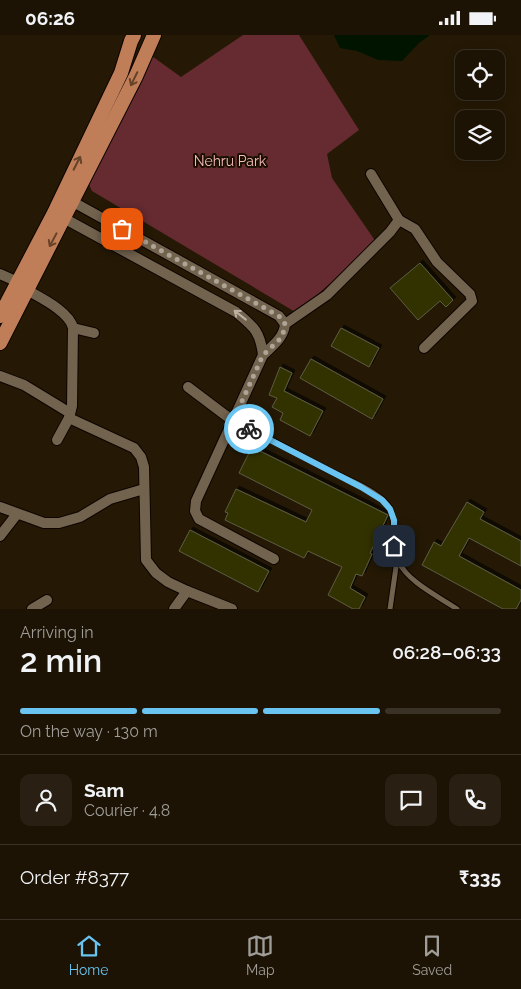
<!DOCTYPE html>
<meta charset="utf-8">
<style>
body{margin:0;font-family:Raleway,sans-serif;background:#292013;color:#f1f3f6;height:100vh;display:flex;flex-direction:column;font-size:19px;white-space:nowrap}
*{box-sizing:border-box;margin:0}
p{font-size:16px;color:#a09e9a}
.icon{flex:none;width:28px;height:28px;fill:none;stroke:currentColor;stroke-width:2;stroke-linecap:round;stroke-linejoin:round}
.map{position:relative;height:574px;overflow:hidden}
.sheet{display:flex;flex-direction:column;background:#1c1304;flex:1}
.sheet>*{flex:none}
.fabs{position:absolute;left:455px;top:15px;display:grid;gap:10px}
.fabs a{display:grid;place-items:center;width:50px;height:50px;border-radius:10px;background:#1c1304;box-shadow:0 2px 12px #0003,0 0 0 1px #3a3226;font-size:25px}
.pin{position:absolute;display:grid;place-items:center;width:42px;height:42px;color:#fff;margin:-21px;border-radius:10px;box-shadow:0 2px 8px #0006}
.courier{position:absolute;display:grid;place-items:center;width:50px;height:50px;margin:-25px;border:4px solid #69c4f1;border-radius:50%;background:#fff;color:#222;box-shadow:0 1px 6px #0007}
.overview em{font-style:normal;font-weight:600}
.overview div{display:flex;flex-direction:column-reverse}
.overview{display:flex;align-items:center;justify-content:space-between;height:85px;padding:0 20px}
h1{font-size:32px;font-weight:600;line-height:38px}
.bar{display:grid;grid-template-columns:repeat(4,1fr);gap:8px 5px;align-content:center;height:60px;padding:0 20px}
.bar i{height:6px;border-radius:4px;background:#3a3226}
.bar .selected{background:#69c4f1}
.bar p{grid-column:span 4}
.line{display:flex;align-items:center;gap:12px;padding:0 20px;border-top:1px solid #3a3226}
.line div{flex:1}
.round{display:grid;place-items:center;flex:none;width:52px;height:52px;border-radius:10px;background:#292013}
.status{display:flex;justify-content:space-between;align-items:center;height:35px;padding:0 25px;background:#1c1304;direction:ltr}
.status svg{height:14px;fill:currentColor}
.tabs{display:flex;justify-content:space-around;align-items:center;height:70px;border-top:1px solid #3a3226;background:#1c1304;font-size:14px;color:#a09e9a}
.tabs a{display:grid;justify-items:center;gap:2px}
.tabs .selected{color:#69c4f1}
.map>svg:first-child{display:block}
.green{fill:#652b31}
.water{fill:#001400}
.building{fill:#333100;stroke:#5c5d44;filter:url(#shadow)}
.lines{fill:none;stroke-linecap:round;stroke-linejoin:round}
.service-casing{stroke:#0e0400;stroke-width:7}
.minor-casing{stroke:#0e0400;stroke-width:12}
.primary-casing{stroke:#0e0400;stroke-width:16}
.service{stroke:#72634e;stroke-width:5}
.minor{stroke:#72634e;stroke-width:10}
.primary{stroke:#bf7e58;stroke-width:14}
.oneway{stroke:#654228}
.oneway2{stroke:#bdb1a1}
.done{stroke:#afa597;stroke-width:5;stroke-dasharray:0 9}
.route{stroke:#69c4f1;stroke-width:6}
.labels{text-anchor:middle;stroke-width:4;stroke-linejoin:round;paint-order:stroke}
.park-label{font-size:14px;fill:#f9bcbf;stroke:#1b1000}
</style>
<div class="status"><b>06:26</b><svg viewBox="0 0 49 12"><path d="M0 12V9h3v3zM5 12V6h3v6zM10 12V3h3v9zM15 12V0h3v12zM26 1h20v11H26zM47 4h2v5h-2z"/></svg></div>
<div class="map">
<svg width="521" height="574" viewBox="0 0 521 574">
<defs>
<filter id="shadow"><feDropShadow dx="3" dy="-3" stdDeviation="0" flood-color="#0009"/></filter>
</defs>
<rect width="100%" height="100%" fill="#251905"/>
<polygon class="green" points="243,0 299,0 359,95 327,119 332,143 376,207 297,278 92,156 87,145 149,19 181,42"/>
<polygon class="water" points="334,0 430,0 419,8 402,26 378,25 357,16 340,13"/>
<g class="building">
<polygon points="420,228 453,265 446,272 440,266 418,285 390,253"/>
<polygon points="341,293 379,313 369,332 331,311"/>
<polygon points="311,324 383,364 372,384 300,343"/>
<polygon points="280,332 292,338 284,356 323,376 310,401 280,385 283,378 272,372 277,363 269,360"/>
<polygon points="252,412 388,480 370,518 372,519 362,541 356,539 350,553 365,562 359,574 353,574 328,560 342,532 308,516 304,523 225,485 228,478 225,477 236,454 306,487 312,475 239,438"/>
<polygon points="467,467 484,477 480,484 521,506 521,531 469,503 459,521 521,555 521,565 516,574 503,574 422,530 434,507 441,511"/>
<polygon points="190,495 269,536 258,557 179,516"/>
</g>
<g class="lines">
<g class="service-casing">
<g id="service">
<path d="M233 386C267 402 299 420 332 437 349 445 369 453 383 465 402 482 388 506 398 526 409 548 438 561 457 574"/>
<polyline points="390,574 397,525"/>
</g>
</g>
<g class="minor-casing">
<g id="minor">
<path d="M66 163 279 281 285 289C284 303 272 311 263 320L196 466 195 476 199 484 274 524"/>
<path d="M58 180 236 277C254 292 260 296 263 320"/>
<polyline points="399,185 415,194 437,227 470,259 472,266 424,313"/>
<polyline points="0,239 18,247"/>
<path d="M27 255C41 263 70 277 73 293L72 371 69 383 57 405"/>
<polyline points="285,289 327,260 390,197 399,185 371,139"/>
<polyline points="73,293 94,298"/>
<polyline points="0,341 24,350 70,378"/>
<polyline points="188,352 233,386"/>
<polyline points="69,383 134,413 141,422 144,432 146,525 156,538 168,547 187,556 232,574"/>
<polyline points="0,472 44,488 59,488 80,482 110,464 144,454"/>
<polyline points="0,501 17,479"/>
<polyline points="32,574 47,565"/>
<polyline points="174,574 187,556"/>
</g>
</g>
<g class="primary-casing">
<g id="primary">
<polyline points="0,281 54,178 121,38 131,6 134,0"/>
<polyline points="0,308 136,41 154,0"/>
</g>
</g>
<use href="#service" class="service"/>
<use href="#minor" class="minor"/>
<use href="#primary" class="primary"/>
</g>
<defs><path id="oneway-shaft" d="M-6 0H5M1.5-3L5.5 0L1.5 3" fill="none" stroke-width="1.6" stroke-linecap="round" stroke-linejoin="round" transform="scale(1.25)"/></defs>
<g class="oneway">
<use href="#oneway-shaft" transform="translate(134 44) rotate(116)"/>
<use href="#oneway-shaft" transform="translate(77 128) rotate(-63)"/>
<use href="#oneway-shaft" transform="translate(53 205) rotate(118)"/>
</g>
<use class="oneway2" href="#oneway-shaft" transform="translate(240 280) rotate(-142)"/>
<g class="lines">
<polyline class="done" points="122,194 279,281 285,289 284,296 279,305 263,320 233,386 249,394"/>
<polyline class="route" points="249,394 361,452 382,465 390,474 394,485 394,511"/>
</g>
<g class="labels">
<g class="park-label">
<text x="230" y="131">Nehru Park</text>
</g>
</g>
</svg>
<div class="fabs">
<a><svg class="icon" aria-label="locate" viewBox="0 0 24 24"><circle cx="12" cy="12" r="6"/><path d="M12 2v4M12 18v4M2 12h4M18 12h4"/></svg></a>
<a><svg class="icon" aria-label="layers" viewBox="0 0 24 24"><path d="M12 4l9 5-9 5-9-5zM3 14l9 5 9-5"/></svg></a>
</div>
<div class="pin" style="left:122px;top:194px;background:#ea580c"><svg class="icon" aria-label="bag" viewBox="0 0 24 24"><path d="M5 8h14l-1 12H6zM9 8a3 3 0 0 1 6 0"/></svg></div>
<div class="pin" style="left:394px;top:511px;background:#1f2937"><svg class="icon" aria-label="home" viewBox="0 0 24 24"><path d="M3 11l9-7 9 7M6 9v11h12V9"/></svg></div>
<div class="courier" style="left:249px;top:394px"><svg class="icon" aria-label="bike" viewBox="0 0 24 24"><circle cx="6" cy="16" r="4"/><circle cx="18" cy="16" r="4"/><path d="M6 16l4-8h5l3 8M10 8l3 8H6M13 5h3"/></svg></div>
</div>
<section class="sheet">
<div class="overview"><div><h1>2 min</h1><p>Arriving in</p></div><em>06:28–06:33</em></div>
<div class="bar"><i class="selected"></i><i class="selected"></i><i class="selected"></i><i></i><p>On the way · 130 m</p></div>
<div class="line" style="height:90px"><a class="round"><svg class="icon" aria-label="person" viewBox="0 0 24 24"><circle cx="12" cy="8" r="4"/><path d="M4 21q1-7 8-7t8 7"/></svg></a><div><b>Sam</b><p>Courier · 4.8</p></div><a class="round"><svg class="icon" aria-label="chat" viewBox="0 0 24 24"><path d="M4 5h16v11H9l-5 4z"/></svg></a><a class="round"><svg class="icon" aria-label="phone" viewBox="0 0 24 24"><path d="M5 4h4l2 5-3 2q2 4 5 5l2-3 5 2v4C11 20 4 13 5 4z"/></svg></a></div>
<div class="line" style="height:65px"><div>Order #8377</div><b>₹335</b></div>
</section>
<nav class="tabs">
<a class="selected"><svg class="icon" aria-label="home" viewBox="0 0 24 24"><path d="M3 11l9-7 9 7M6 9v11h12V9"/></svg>Home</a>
<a><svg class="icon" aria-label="map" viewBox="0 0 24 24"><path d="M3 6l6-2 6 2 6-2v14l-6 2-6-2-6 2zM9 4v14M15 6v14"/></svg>Map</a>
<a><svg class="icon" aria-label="saved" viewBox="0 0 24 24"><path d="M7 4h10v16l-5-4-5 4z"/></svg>Saved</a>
</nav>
